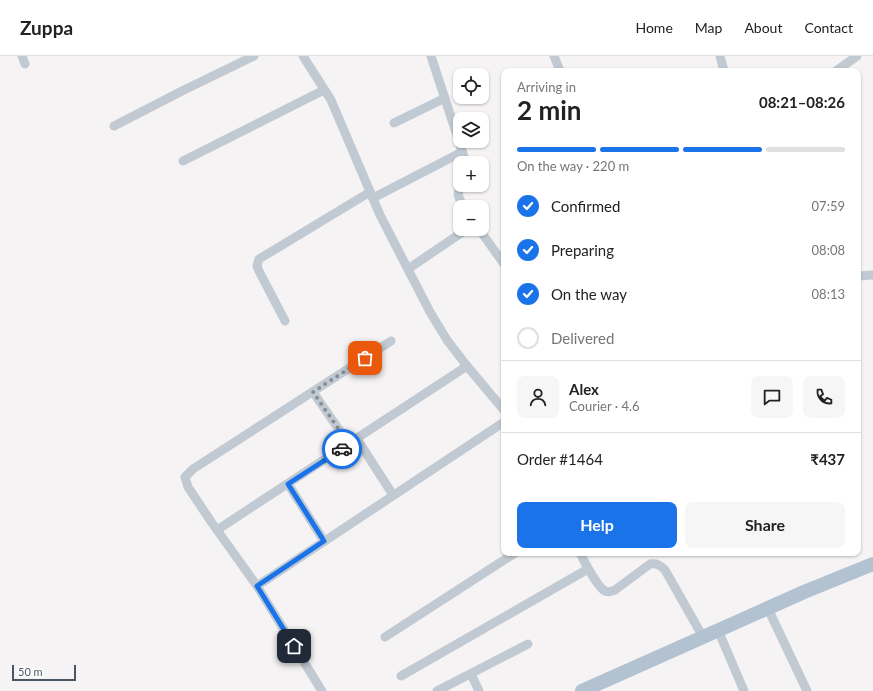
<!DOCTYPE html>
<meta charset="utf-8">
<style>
body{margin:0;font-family:Lato,sans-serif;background:#f6f6f6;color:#222;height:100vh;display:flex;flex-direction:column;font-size:15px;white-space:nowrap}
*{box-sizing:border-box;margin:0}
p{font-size:13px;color:#767676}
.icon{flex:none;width:22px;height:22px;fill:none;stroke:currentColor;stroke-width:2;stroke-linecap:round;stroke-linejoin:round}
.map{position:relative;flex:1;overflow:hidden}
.sheet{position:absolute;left:501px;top:12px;width:360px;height:488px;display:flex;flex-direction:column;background:#fff;border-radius:8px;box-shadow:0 1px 3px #0004}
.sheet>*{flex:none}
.controls{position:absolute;left:453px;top:12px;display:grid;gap:8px}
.controls a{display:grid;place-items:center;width:36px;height:36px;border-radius:8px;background:#fff;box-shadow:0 1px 3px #0004;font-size:20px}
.scale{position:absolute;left:12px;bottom:10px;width:64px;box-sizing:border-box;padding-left:4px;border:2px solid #4a5661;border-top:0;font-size:11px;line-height:14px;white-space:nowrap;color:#4a5661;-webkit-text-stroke:3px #fff;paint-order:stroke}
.pin{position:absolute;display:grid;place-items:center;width:34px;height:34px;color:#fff;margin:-17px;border-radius:8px;box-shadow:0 2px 6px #0006}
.courier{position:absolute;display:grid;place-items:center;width:40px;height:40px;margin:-20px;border:3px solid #1a73e8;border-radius:50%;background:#fff;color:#222;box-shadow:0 1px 5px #0007}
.overview em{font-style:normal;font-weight:700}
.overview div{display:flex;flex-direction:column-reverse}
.overview{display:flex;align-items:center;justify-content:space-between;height:68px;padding:0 16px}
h1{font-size:26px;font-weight:700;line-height:30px}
.bar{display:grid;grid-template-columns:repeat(4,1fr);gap:6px 4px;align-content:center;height:48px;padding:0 16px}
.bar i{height:5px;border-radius:3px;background:#e0e0e0}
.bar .on{background:#1a73e8}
.bar p{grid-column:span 4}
.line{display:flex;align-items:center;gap:10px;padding:0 16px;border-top:1px solid #e0e0e0}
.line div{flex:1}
.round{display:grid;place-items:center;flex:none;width:42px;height:42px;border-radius:8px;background:#f6f6f6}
ol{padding:0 16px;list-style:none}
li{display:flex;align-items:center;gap:12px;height:44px}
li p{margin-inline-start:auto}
li .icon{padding:4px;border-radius:50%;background:#1a73e8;color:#fff;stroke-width:4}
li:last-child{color:#767676}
li i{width:22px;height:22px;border:2px solid #e0e0e0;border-radius:50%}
.action{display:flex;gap:8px;margin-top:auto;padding:8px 16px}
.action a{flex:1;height:46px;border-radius:8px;background:#1a73e8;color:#fff;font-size:16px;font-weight:700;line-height:46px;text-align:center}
.action a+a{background:#f6f6f6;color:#222}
header{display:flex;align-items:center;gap:24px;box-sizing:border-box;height:56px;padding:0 20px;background:#fff;border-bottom:1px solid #e0e0e0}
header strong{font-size:19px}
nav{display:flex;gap:22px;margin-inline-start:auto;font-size:14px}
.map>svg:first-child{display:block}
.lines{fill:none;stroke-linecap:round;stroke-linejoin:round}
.minor{stroke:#c1cad2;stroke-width:9}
.primary{stroke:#b3c2d1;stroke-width:14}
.done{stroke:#868d94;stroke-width:4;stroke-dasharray:0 7.2}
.route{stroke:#1a73e8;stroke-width:5}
</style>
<header>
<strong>Zuppa</strong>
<nav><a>Home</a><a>Map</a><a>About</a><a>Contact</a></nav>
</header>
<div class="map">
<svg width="873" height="635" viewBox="0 0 873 635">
<rect width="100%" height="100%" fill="#f5f3f3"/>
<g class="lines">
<g class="minor">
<polyline points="22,0 25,8"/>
<polyline points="303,0 331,44 380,159 430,256 447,284 467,310 503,353"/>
<polyline points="431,0 466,107"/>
<polyline points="554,0 560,15"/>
<polyline points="720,0 724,15"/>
<polyline points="836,15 857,0"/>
<polyline points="394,67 445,42"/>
<polyline points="114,70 182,35 254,0"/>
<polyline points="183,105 324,34"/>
<polyline points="373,142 462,96"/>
<polyline points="463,151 458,139 459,134 465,129"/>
<polyline points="479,173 504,208"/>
<polyline points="408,213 467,173"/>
<polyline points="858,220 873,219"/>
<polyline points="285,265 259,215 257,210 259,203 370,136"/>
<polyline points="313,336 349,388"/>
<polyline points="357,383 393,439"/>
<polyline points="288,428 324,485"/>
<polyline points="217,474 467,310"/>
<path d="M580 497C584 505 598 532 605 535 609 537 612 535 615 534L650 508C657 507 660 509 665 514L703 581"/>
<polyline points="257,530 504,366"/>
<polyline points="771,559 807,635"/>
<polyline points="385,581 515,497"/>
<polyline points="721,581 744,635"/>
<polyline points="471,618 479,635"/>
<polyline points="401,620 588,513"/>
<polyline points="322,635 257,530 212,467 188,431 185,421 193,413 391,285"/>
<polyline points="437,635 528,588"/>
</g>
<polyline class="primary" points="582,635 804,536 873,508"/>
</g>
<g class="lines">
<polyline class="done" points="342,393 349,388 313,336 365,302"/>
<polyline class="route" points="294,590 257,530 324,485 288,428 342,393"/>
</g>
</svg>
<div class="controls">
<a><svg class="icon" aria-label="locate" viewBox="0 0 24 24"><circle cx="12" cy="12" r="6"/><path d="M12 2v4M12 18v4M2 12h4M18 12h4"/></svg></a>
<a><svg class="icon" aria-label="layers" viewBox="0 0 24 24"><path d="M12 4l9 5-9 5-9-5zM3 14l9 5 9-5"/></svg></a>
<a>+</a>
<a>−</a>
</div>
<div class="scale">50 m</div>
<div class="pin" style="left:365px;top:302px;background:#ea580c"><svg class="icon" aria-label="bag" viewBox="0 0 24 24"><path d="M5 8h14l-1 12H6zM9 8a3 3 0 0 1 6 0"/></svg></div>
<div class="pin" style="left:294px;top:590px;background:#1f2937"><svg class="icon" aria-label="home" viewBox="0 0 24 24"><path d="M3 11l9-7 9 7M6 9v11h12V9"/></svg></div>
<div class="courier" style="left:342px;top:393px"><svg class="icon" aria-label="car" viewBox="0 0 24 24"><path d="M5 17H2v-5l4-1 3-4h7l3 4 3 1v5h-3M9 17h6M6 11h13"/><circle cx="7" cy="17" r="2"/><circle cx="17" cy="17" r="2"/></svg></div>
<section class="sheet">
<div class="overview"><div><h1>2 min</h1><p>Arriving in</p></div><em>08:21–08:26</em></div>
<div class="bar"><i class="on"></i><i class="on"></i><i class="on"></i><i></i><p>On the way · 220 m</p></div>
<ol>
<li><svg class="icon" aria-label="check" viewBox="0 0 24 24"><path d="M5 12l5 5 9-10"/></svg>Confirmed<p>07:59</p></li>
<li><svg class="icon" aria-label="check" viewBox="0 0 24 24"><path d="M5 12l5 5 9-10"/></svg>Preparing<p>08:08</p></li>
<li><svg class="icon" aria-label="check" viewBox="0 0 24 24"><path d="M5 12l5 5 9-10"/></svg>On the way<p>08:13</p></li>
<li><i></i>Delivered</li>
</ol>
<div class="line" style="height:72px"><a class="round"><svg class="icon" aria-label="person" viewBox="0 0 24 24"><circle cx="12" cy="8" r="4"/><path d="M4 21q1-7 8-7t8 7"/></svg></a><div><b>Alex</b><p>Courier · 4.6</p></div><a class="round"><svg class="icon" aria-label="chat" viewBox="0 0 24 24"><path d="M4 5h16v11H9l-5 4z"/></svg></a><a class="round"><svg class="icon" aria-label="phone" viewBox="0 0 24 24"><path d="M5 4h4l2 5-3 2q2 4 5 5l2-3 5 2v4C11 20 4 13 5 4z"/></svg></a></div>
<div class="line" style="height:52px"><div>Order #1464</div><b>₹437</b></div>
<div class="action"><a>Help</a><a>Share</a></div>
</section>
</div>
